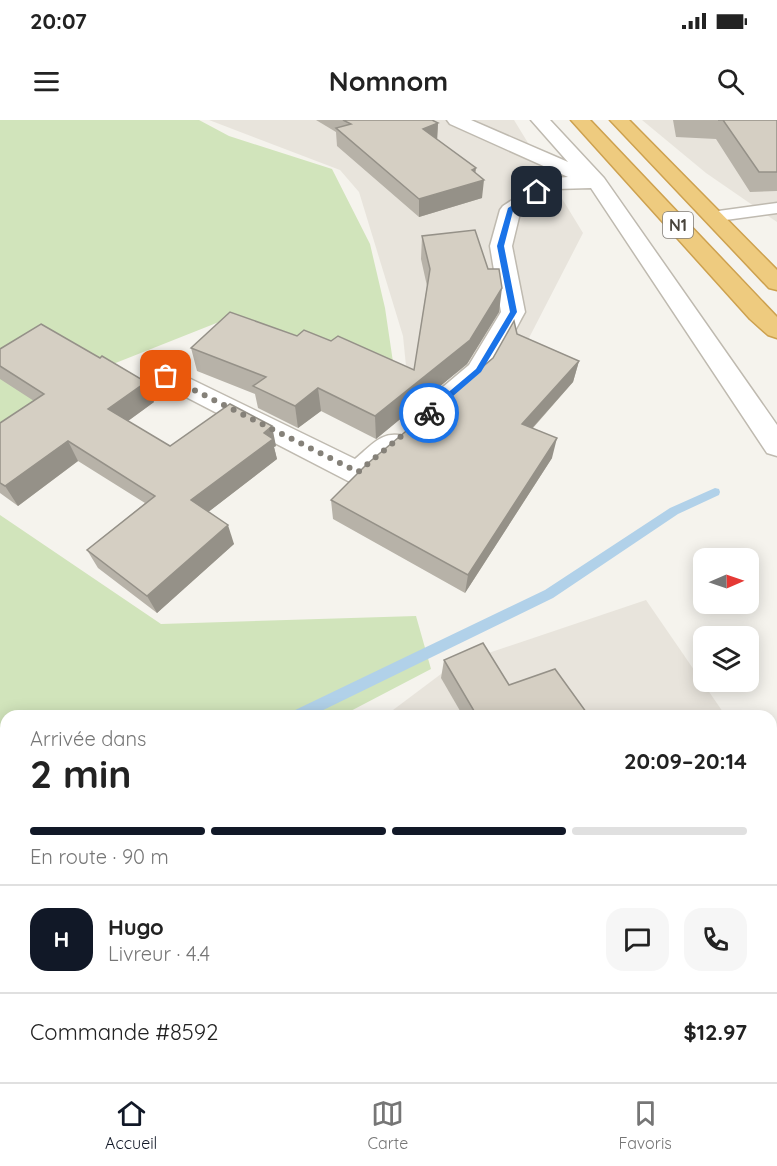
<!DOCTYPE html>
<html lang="fr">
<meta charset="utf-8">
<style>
body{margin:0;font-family:Quicksand,sans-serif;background:#f6f6f6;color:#222;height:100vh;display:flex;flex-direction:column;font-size:22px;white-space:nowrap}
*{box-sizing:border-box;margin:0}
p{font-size:20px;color:#767676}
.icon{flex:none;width:33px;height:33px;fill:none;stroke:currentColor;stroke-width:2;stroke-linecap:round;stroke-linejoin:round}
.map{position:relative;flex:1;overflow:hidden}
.drawer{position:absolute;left:0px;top:590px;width:777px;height:374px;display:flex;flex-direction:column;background:#fff;border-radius:18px 18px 0 0;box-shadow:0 3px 15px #0003}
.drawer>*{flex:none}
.needle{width:39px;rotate:88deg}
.buttons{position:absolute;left:693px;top:428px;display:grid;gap:12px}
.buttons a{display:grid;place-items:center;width:66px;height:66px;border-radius:12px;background:#fff;box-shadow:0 3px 15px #0003;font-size:30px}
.pin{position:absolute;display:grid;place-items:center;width:51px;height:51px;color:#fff;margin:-26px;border-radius:12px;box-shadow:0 3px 9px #0006}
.courier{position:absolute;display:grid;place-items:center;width:60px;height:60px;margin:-30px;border:4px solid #1a73e8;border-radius:50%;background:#fff;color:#222;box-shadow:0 2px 8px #0007}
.summary em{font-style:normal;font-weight:700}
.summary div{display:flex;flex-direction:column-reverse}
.summary{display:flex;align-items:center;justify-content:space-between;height:102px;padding:0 30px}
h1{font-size:39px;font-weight:700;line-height:45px}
.bar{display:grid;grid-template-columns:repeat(4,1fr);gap:9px 6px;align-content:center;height:72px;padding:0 30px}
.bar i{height:8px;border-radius:4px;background:#e0e0e0}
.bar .selected{background:#111827}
.bar p{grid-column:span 4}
.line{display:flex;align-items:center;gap:15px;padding:0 30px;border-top:2px solid #e0e0e0}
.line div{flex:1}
.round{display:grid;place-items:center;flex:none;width:63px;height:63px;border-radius:18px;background:#f6f6f6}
.status{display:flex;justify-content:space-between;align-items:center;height:42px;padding:0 30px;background:#fff;direction:ltr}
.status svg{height:16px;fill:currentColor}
header{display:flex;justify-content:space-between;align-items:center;height:78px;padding:0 30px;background:#fff;font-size:27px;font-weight:700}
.dock{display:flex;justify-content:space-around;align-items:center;height:84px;border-top:2px solid #e0e0e0;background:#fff;font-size:16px;color:#767676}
.dock a{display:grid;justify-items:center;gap:3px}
.dock .selected{color:#111827}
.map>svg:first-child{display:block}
.residential{fill:#e8e4dc}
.green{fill:#d1e4bb}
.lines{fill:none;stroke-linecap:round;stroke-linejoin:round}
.stream{fill:#b1d1e9;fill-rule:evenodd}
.lane-casing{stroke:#bfbab0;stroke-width:3}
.street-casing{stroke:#bfbab0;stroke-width:3}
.highway-casing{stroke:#cda14f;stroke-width:3}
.lane{fill:#fff;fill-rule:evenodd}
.street{fill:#fff;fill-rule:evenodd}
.highway{fill:#eecb7f;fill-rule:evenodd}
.wall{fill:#b7b2a8}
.shaded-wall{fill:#959188}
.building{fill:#d5cfc3;stroke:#959188;stroke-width:1.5}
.route{fill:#1a73e8}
.done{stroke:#858179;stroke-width:6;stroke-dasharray:0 10.8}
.labels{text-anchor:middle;stroke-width:6;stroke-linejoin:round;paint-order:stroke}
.shield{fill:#fff;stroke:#807c76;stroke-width:1.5}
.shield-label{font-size:16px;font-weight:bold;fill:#49443b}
</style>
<div class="status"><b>20:07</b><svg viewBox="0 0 49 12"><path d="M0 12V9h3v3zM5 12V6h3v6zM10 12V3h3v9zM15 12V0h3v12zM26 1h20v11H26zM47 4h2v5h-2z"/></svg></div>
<header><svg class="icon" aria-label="menu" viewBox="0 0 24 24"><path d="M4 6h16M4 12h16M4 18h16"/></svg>Nomnom<svg class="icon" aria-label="search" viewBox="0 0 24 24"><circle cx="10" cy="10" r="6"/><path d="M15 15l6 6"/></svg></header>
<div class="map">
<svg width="777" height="962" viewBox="0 0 777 962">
<rect width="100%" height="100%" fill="#f5f3ed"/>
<g class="residential">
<polygon points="209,0 514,0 583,113 513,249 407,256 403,216 359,72 340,50"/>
<polygon points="642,0 777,0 777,102 706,53"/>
<polygon points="646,480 725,595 385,596 453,545"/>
<polygon points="771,663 777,672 777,962 0,962 0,827 6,825 6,957 771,957"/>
</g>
<g class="green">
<polygon points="0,0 199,0 229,16 332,49 370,124 385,188 393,242 219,202 108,246 0,326"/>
<polygon points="0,395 161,504 416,496 431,549 343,595 6,596 6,804 0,807"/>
</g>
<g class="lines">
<g class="stream">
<polygon points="715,368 719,369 720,372 719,375 678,394 553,478 311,596 290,596 291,592 545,470 670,388"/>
<polygon points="6,730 6,745 0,747 0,732"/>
</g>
<g class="lane-casing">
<polygon id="lane" points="777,83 777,93 711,102 703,97 711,92"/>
</g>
<g class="street-casing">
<g id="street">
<path d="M447 0H471L568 42 531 0H550L604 58 777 305V336L767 333 591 68 556 69 520 93 512 126 525 192C510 219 475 295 437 284L433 278 437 272 469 245 501 192 490 126 500 90 503 86 544 59 568 57 450 4Z"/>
<path d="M166 247 355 339C371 326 382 310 403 316L407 323C401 334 370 364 357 364 354 363 351 362 348 361L157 262 153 256 157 250Z"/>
<polygon points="378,957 463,957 465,962 376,962"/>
</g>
</g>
<g class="highway-casing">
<g id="highway">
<polygon points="571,0 590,0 777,197 777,218 768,215 750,199"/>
<polygon points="610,0 629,0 777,150 777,170 769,168"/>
</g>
</g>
<use href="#lane" class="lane"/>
<use href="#street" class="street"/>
<use href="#highway" class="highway"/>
</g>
<g class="wall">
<polygon points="316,0 432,0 438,3 437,20 475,52 482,78 419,97 337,26 336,12"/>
<polygon points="673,0 777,0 777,71 750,72 716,19 676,17"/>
<polygon points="422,116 499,192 467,244 376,319 321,291 298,308 258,288 255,274 197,251 191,228 297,216 331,221 414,250 427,166 421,139"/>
<polygon points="517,214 579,241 573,262 533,308 552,338 465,473 333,399 331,380 493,238"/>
<polygon points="0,229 154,282 128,301 170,326 276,326 274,327 277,339 208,392 234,424 157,493 98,448 87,430 145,383 78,341 18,386 0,373 0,303 34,281 0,259"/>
<polygon points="444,540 509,565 589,596 463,596 441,558"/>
</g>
<g class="shaded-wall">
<polygon points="438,3 437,21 423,9"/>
<polygon points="476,48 474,63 484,60 482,78 419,97 419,79 472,50"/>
<polygon points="502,168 499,192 467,244 376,319 375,296"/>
<polygon points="579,241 573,262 518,324 522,304"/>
<polygon points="146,262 154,282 117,309 108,289"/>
<polygon points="318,268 321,291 298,308 295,286"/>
<polygon points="272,306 276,326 274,327 277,339 198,400 191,380 264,313"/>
<polygon points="557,318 552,338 465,473 468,455"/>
<polygon points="68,321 78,341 18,386 5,366"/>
<polygon points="228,405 234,424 157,493 147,476"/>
<polygon points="173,957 184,957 175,962 163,962"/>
<polygon points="233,957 240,957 230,962 223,962"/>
</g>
<g class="building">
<polygon points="343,0 432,0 438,3 423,9 476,48 472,50 484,60 419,79 336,8 351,4"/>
<polygon points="718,0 777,0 777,52 759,52 723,0"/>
<polygon points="475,110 488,149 499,149 502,168 470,220 375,296 318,268 295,286 253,266 266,257 191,228 230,192 297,216 304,210 331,221 338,216 414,250 430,149 422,116"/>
<polygon points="514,201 517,214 579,241 522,304 557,318 468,455 331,380 367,344 493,238"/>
<polygon points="41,204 100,238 102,236 146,262 108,289 170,326 230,284 272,306 264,313 273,319 191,380 228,405 147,476 87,430 155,376 68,321 5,366 0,363 0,303 44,274 0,246 0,229"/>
<polygon points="483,523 509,565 555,549 589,596 477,596 444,540"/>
<polygon points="100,957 173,957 163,962 90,962"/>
<polygon points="178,957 233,957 223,962 179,962"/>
</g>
<polygon class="route" points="537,70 539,73 513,91 504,126 517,192 481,252 431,295 426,295 426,291 476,249 510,192 497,126 508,88"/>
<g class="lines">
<polyline class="done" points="166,256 358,352 429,293"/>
</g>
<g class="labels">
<rect class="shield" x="663" y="92" width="30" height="26" rx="4.5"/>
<g class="shield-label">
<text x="678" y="111">N1</text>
</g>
</g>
</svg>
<div class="buttons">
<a><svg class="needle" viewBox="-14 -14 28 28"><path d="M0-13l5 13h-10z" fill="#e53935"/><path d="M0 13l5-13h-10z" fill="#767676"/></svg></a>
<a><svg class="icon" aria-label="layers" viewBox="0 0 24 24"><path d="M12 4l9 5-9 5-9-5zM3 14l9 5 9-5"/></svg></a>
</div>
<div class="pin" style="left:166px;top:256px;background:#ea580c"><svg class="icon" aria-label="bag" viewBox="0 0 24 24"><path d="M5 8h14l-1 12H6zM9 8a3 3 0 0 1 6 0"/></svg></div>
<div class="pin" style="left:537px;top:72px;background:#1f2937"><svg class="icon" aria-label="home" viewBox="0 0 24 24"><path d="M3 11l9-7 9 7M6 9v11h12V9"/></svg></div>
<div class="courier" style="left:429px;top:293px"><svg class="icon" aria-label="bike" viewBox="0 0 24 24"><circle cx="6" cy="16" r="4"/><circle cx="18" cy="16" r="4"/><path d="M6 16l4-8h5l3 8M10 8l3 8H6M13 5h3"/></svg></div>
<section class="drawer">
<div class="summary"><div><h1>2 min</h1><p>Arrivée dans</p></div><em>20:09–20:14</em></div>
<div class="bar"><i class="selected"></i><i class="selected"></i><i class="selected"></i><i></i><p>En route · 90 m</p></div>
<div class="line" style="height:108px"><b class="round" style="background:#111827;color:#fff">H</b><div><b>Hugo</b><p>Livreur · 4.4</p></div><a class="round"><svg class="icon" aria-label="chat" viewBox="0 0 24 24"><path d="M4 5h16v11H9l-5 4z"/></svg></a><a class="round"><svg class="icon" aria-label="phone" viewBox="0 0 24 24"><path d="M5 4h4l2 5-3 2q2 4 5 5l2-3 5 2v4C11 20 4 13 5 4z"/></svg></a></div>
<div class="line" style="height:78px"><div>Commande #8592</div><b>$12.97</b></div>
</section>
</div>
<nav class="dock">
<a class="selected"><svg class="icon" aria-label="home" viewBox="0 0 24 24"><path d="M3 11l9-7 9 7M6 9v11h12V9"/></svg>Accueil</a>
<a><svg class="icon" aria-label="map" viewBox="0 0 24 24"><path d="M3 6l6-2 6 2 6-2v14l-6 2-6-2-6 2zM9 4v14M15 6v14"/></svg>Carte</a>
<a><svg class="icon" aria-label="saved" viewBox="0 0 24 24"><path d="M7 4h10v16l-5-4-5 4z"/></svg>Favoris</a>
</nav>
